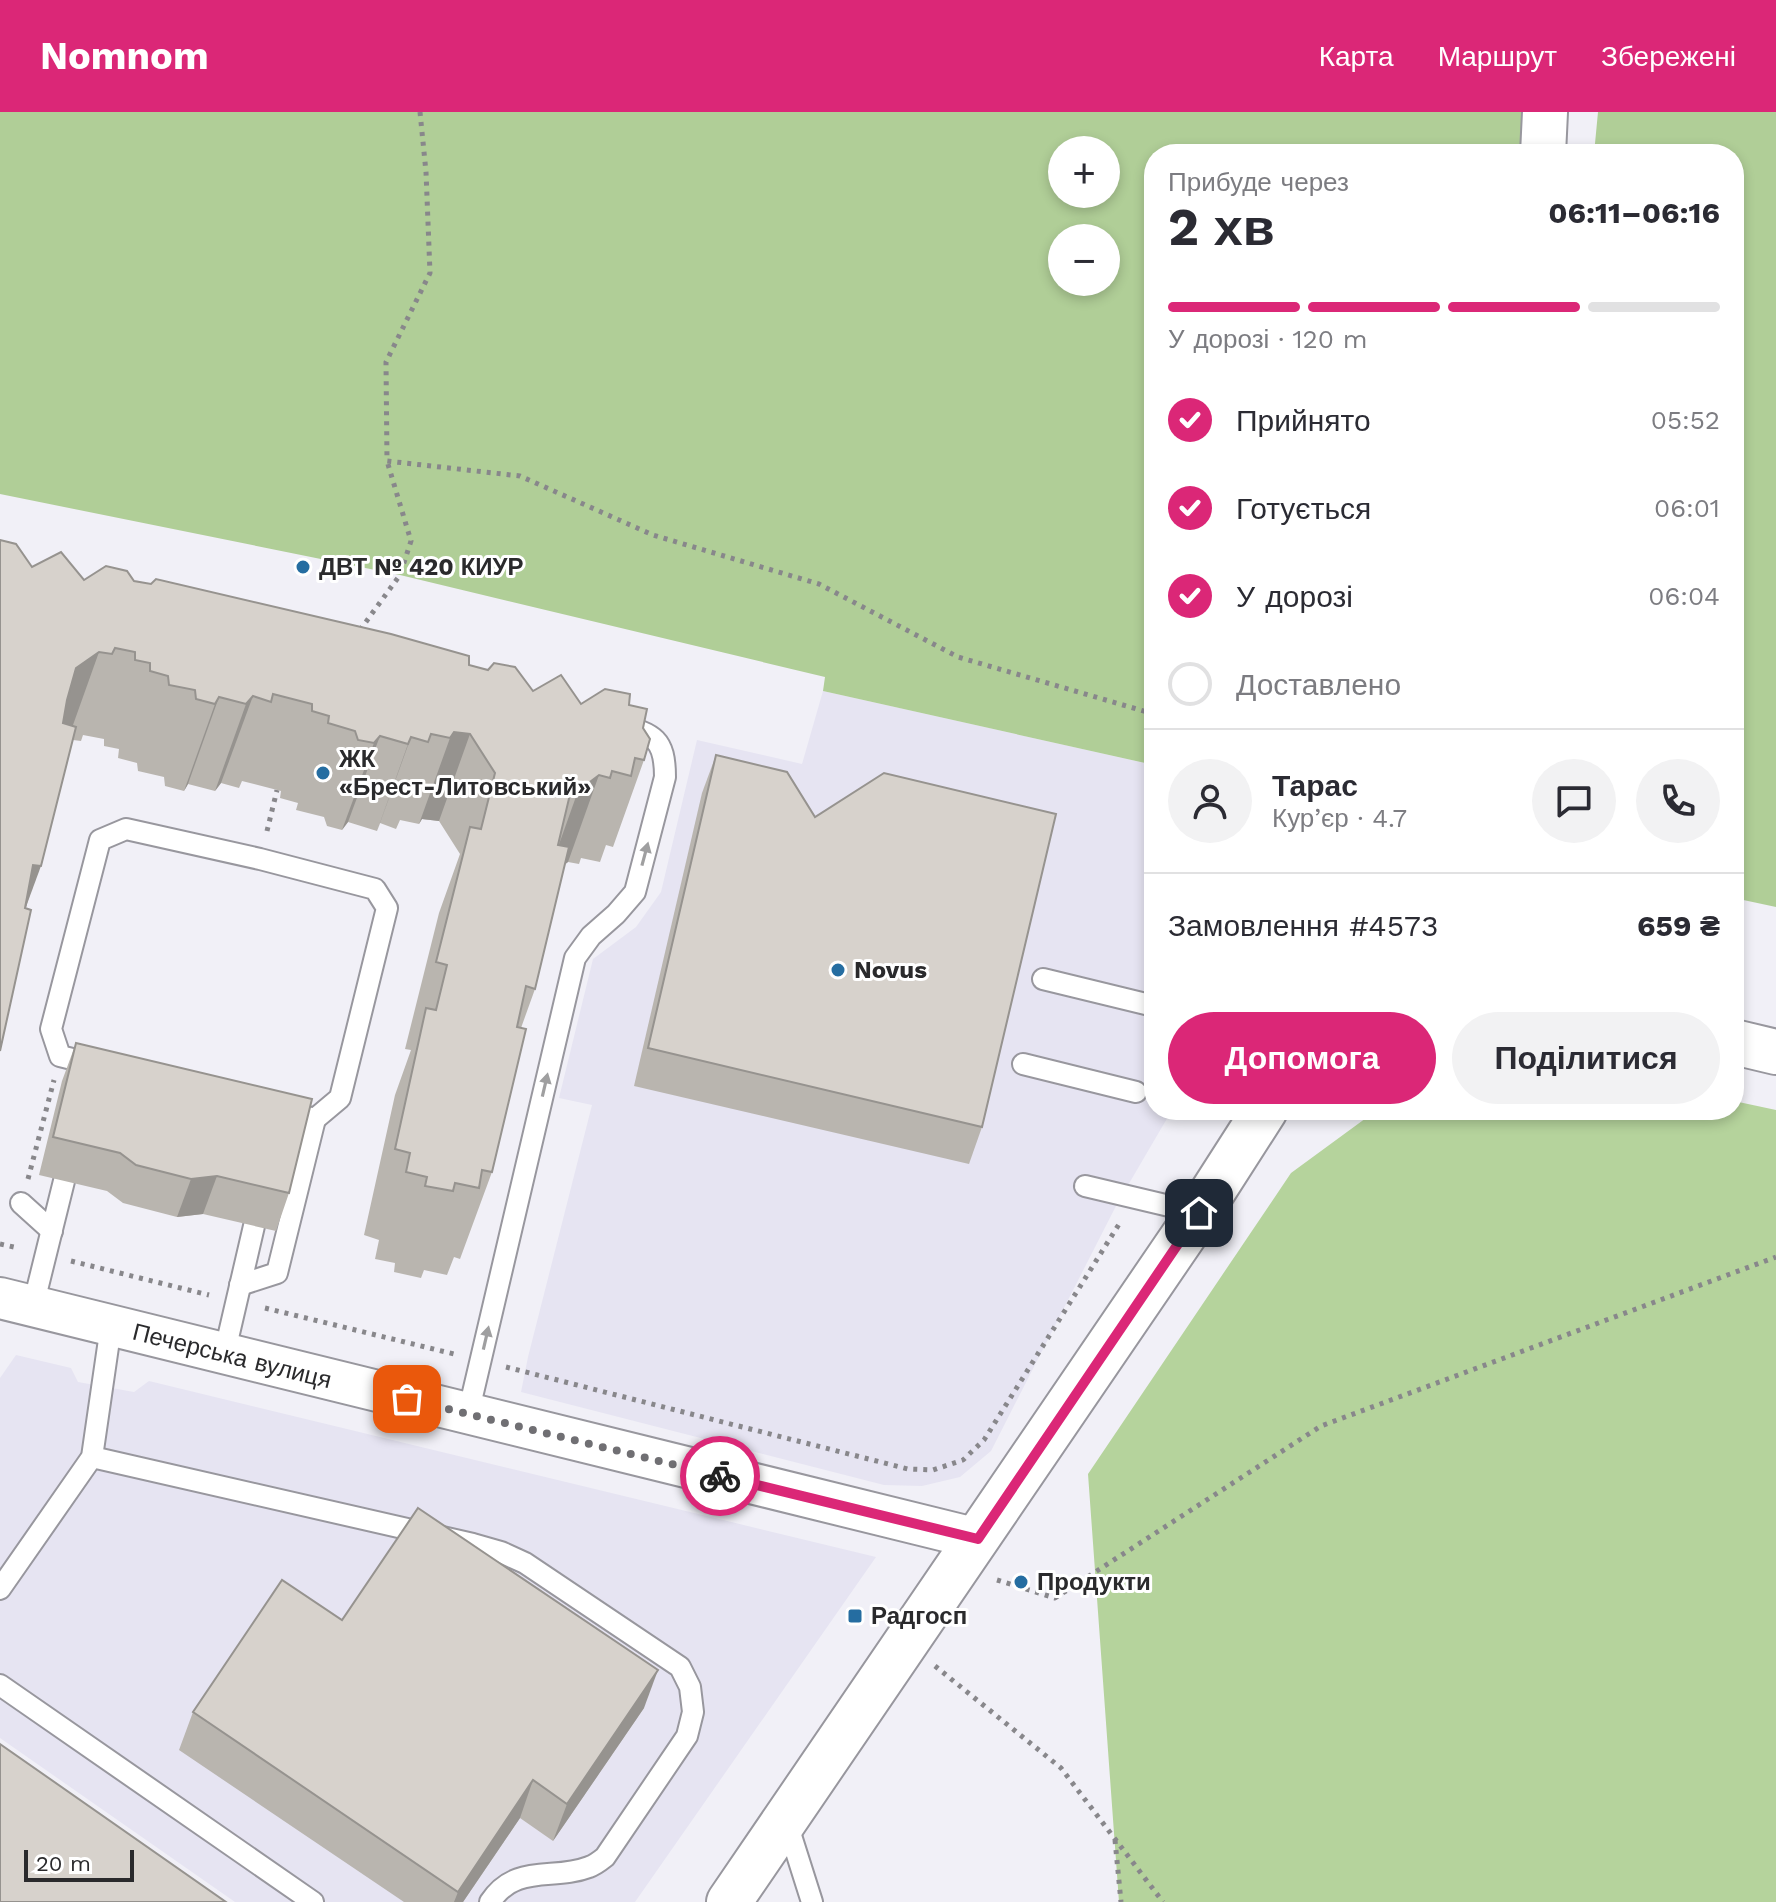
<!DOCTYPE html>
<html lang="uk">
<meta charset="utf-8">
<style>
body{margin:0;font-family:"Work Sans",sans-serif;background:#f2f2f3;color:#2b2b33;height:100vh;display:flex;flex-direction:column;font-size:30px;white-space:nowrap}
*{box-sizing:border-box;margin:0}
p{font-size:26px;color:#7c7c81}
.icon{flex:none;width:44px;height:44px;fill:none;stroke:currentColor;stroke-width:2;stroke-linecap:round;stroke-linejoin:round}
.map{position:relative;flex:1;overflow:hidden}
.panel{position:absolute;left:1144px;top:32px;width:600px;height:976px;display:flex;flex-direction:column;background:#fff;border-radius:32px;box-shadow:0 4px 12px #0003}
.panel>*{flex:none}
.buttons{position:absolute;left:1048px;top:24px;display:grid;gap:16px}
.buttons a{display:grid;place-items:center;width:72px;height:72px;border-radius:50%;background:#fff;box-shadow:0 4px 12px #0003;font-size:40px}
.scale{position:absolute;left:24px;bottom:20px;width:110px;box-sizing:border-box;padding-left:8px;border:4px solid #2a2a2c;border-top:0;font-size:22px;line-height:28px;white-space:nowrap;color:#2a2a2c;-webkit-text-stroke:6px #fff;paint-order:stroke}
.pin{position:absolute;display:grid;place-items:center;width:68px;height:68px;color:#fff;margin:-34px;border-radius:16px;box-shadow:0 4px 12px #0006}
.courier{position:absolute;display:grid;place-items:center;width:80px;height:80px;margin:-40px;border:6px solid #db2777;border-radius:50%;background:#fff;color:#222;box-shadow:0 2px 10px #0007}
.summary em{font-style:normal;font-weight:700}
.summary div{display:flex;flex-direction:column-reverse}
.summary{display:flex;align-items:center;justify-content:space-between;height:136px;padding:0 24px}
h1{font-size:52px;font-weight:700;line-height:60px}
.bar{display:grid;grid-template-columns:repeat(4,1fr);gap:12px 8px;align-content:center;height:96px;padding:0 24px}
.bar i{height:10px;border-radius:6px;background:#e1e1e2}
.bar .selected{background:#db2777}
.bar p{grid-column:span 4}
.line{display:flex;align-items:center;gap:20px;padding:0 24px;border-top:2px solid #e1e1e2}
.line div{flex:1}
.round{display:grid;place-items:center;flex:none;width:84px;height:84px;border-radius:42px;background:#f2f2f3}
ol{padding:0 24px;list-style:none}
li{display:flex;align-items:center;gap:24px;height:88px}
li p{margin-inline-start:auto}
li .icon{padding:8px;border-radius:50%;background:#db2777;color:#fff;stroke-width:4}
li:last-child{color:#7c7c81}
li i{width:44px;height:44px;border:4px solid #e1e1e2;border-radius:50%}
.primary-button{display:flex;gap:16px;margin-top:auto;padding:16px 24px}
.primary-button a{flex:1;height:92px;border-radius:48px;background:#db2777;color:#fff;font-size:32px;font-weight:700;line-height:92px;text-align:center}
.primary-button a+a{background:#f2f2f3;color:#2b2b33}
header{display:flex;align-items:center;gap:48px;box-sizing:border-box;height:112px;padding:0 40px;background:#db2777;color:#fff}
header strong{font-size:38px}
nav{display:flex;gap:44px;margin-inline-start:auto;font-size:28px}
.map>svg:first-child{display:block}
.built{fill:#e6e4f2}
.green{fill:#b5d39c}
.forest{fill:#b0ce97;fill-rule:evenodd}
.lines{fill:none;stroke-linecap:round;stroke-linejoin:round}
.lane-casing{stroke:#98979e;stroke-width:24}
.street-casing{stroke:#98979e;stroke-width:44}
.secondary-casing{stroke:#98979e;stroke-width:48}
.path{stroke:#88878b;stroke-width:5;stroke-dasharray:4 6;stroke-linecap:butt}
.lane{stroke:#fff;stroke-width:20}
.street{stroke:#fff;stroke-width:40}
.secondary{stroke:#fff;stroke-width:44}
.wall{fill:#b9b5af}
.shaded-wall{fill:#96938f}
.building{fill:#d7d2cc;stroke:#96938f;stroke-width:2}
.oneway{fill:#9f9fa0}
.done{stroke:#706f73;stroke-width:8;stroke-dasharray:0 14.4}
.route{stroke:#db2777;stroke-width:10}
.poi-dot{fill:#256da1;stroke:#fff;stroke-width:3}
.labels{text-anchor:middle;stroke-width:6;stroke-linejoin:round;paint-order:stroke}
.poi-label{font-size:24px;font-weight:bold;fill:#2a2a2c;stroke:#fff;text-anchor:start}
.street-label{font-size:24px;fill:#2a2a2c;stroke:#fff}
</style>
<header>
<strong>Nomnom</strong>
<nav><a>Карта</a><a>Маршрут</a><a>Збережені</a></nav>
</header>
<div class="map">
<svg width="1776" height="1790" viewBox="0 0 1776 1790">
<rect width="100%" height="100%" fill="#f1f0f7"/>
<g class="built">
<polygon points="823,579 1154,653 1154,998 1172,998 1117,1092 991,1339 960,1365 922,1374 884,1373 521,1280 528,1245 592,993 559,986 593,847 636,815 661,780 697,628 802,652"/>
<polygon points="16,1243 71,1256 78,1270 134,1280 149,1269 876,1445 635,1790 235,1790 0,1626 0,1266"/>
</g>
<polygon class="green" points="1734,989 1776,998 1776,1790 1119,1790 1088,1362 1291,1061 1377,998 1734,998"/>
<g class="forest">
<path d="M0 0H1545L1543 42H1154V653L823 579 825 565 400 463 0 382ZM1062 38H1106V82H1062ZM1062 126H1106V170H1062Z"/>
<polygon points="1598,0 1776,0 1776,795 1734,786 1734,42 1594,42"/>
</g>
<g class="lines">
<g class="lane-casing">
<g id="lane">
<polygon points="126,717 260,747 375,777 387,796 340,986 315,1007 60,944 51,917 100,728"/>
<polyline points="1043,867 1154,894"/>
<polyline points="1023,952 1136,980"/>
<polyline points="1085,1074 1199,1101"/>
<polyline points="21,1091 52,1119"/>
<polyline points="240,1173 277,1161 315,1007"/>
<polyline points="33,1194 64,1069"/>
<polyline points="224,1243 254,1114"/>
<path d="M468 1302 575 846 591 824 616 802 635 780 665 665C665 627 654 622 620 613"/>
<path d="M92 1345 473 1432 501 1440 525 1451 680 1555 690 1575 693 1600 687 1624 605 1745C600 1749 595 1753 589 1755 553 1769 516 1751 490 1790"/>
<polyline points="0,1477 92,1345 111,1214"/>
<polyline points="0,1573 313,1790"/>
<polyline points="786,1708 812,1790"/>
</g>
</g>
<g class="street-casing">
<polyline id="street" points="0,1186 978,1427"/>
</g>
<g class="secondary-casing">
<g id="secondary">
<polyline points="1543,42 1545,0"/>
<polyline points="1734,930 1776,940"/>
<polyline points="729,1790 1199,1101 1265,998"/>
</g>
</g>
<g class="path">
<polyline points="420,0 426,60 430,161 386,250 387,349 520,364 653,423 819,472 958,545 1154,602"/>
<polyline points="360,518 400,463 411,429 387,349"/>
<polyline points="267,719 277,678"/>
<polyline points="28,1067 54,968"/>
<polyline points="0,1132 18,1136"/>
<polyline points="71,1149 209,1183"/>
<polyline points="265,1196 454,1242"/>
<polyline points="506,1255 908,1357 933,1358 963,1348 984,1328 1121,1109"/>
<polyline points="997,1468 1055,1486 1321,1314 1776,1145"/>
<polyline points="935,1554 1061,1656 1163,1790"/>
<polyline points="1115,1728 1121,1790"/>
</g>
<use href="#lane" class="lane"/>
<use href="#street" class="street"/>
<use href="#secondary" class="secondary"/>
</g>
<g class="wall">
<polygon points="32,455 84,468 134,469 469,553 533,579 581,592 629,593 643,616 644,648 613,735 606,733 600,750 581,746 579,752 568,750 565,752 535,877 521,916 492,1060 460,1147 454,1145 447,1163 424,1158 421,1166 394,1160 395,1151 375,1147 379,1128 364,1123 395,983 411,938 405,937 439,801 460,742 439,709 422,707 419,712 400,708 396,717 380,711 377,719 348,710 342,718 327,714 324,705 296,698 298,691 280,686 281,679 242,669 239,676 221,671 215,679 188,672 184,679 165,674 164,665 138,659 137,651 118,646 119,637 104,634 104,627 83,623 81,629 73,628 26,796"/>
<polygon points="716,643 982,1015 969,1052 634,974 702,681"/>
<polygon points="76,931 289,1081 276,1119 203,1102 177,1105 123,1091 107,1079 39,1063 62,969"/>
<polygon points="342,1508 644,1596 553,1729 520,1706 463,1790 404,1790 179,1638 193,1600"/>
</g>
<g class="shaded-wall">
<polygon points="99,540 68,627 44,643 76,556"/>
<polygon points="253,584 221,671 215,679 246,592"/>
<polygon points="219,585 188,672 184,679 215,592"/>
<polygon points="454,620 470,622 439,709 422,707 419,712 450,626"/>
<polygon points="380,624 348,710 342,718 374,631"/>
<polygon points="411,625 380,711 377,719 408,632"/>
<polygon points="599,663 568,750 547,766 578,679"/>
<polygon points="33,753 41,754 9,841"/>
<polygon points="217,1064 203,1102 177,1105 191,1067"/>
<polygon points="658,1558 644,1596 553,1729 567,1692"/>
<polygon points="533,1668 520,1706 463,1790 454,1790 458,1780"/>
</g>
<g class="building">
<polygon points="0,428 16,432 32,455 61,440 84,468 106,454 127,459 134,469 151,472 156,467 391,522 469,544 469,553 488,558 494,551 515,555 533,579 561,563 581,592 605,577 630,582 629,593 647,597 643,616 650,627 644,648 635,646 631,664 612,659 610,666 599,663 578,679 571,678 558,733 569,735 535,877 526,874 517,915 526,917 492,1060 482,1058 479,1076 455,1071 453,1079 425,1074 427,1065 406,1060 410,1041 395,1037 426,896 436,898 447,853 436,850 470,715 481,717 495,661 470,622 454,620 450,626 431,622 428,630 411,625 408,632 380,624 374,631 358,628 355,619 328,611 329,604 312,599 312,592 273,582 271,590 253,584 246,592 219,585 215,592 196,587 195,578 169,573 168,564 150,559 150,551 135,548 135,540 115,536 112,542 99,540 76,556 67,588 63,611 76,615 41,754 33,753 25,796 31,798 0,939"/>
<polygon points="716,643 787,660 815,705 884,661 1056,702 982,1015 648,936"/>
<polygon points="76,931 312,987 289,1081 217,1064 191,1067 136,1053 120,1041 53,1025"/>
<polygon points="418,1396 658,1558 567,1692 533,1668 458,1780 193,1600 282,1468 342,1508"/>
<polygon points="0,1632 226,1790 0,1790"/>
</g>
<defs><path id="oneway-solid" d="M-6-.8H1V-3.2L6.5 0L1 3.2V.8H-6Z" transform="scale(2)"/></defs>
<g class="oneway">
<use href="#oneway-solid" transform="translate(645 742) rotate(-75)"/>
<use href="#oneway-solid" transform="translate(545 973) rotate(-77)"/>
<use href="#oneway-solid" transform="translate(486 1226) rotate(-77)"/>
</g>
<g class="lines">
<polyline class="done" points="407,1287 720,1364"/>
<polyline class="route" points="720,1364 978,1427 1199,1101"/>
</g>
<g class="poi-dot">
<circle cx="303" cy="455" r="8"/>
<circle cx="323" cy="661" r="8"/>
<circle cx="838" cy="858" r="8"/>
<circle cx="1021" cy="1470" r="8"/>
<rect x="847" y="1496" width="16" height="16" rx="4"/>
</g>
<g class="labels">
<g class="poi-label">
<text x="319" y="463">ДВТ № 420 КИУР</text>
<text x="339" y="655">ЖК<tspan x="339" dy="28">«Брест-Литовський»</tspan></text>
<text x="854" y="866">Novus</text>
<text x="1037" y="1478">Продукти</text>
<text x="871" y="1512">Радгосп</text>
</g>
<g class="street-label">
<text transform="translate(232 1244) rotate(14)" y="8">Печерська вулиця</text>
</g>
</g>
</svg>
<div class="buttons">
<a>+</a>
<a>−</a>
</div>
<div class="scale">20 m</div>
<div class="pin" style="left:407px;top:1287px;background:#ea580c"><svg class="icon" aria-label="bag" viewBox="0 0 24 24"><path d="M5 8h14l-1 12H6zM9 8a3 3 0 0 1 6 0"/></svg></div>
<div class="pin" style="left:1199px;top:1101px;background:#1f2937"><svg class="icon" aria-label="home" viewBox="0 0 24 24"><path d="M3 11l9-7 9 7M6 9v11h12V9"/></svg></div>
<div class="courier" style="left:720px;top:1364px"><svg class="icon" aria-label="bike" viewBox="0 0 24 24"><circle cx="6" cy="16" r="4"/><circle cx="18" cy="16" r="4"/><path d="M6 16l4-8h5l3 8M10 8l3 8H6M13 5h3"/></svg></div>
<section class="panel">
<div class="summary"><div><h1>2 хв</h1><p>Прибуде через</p></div><em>06:11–06:16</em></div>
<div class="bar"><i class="selected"></i><i class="selected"></i><i class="selected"></i><i></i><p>У дорозі · 120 m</p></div>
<ol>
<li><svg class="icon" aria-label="check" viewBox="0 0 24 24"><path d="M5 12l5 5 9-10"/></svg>Прийнято<p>05:52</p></li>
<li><svg class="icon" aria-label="check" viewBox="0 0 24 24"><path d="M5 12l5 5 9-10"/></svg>Готується<p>06:01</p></li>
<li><svg class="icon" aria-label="check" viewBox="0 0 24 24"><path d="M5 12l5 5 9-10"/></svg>У дорозі<p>06:04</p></li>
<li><i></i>Доставлено</li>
</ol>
<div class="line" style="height:144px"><a class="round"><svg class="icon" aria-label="person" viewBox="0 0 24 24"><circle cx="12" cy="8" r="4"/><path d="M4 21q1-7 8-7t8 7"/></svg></a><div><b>Тарас</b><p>Кур’єр · 4.7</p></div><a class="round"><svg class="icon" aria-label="chat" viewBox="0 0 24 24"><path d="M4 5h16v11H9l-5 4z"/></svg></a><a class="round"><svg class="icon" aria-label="phone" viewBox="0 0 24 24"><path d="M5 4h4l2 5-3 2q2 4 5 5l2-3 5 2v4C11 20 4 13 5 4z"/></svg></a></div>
<div class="line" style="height:104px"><div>Замовлення #4573</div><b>659 ₴</b></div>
<div class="primary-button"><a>Допомога</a><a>Поділитися</a></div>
</section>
</div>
